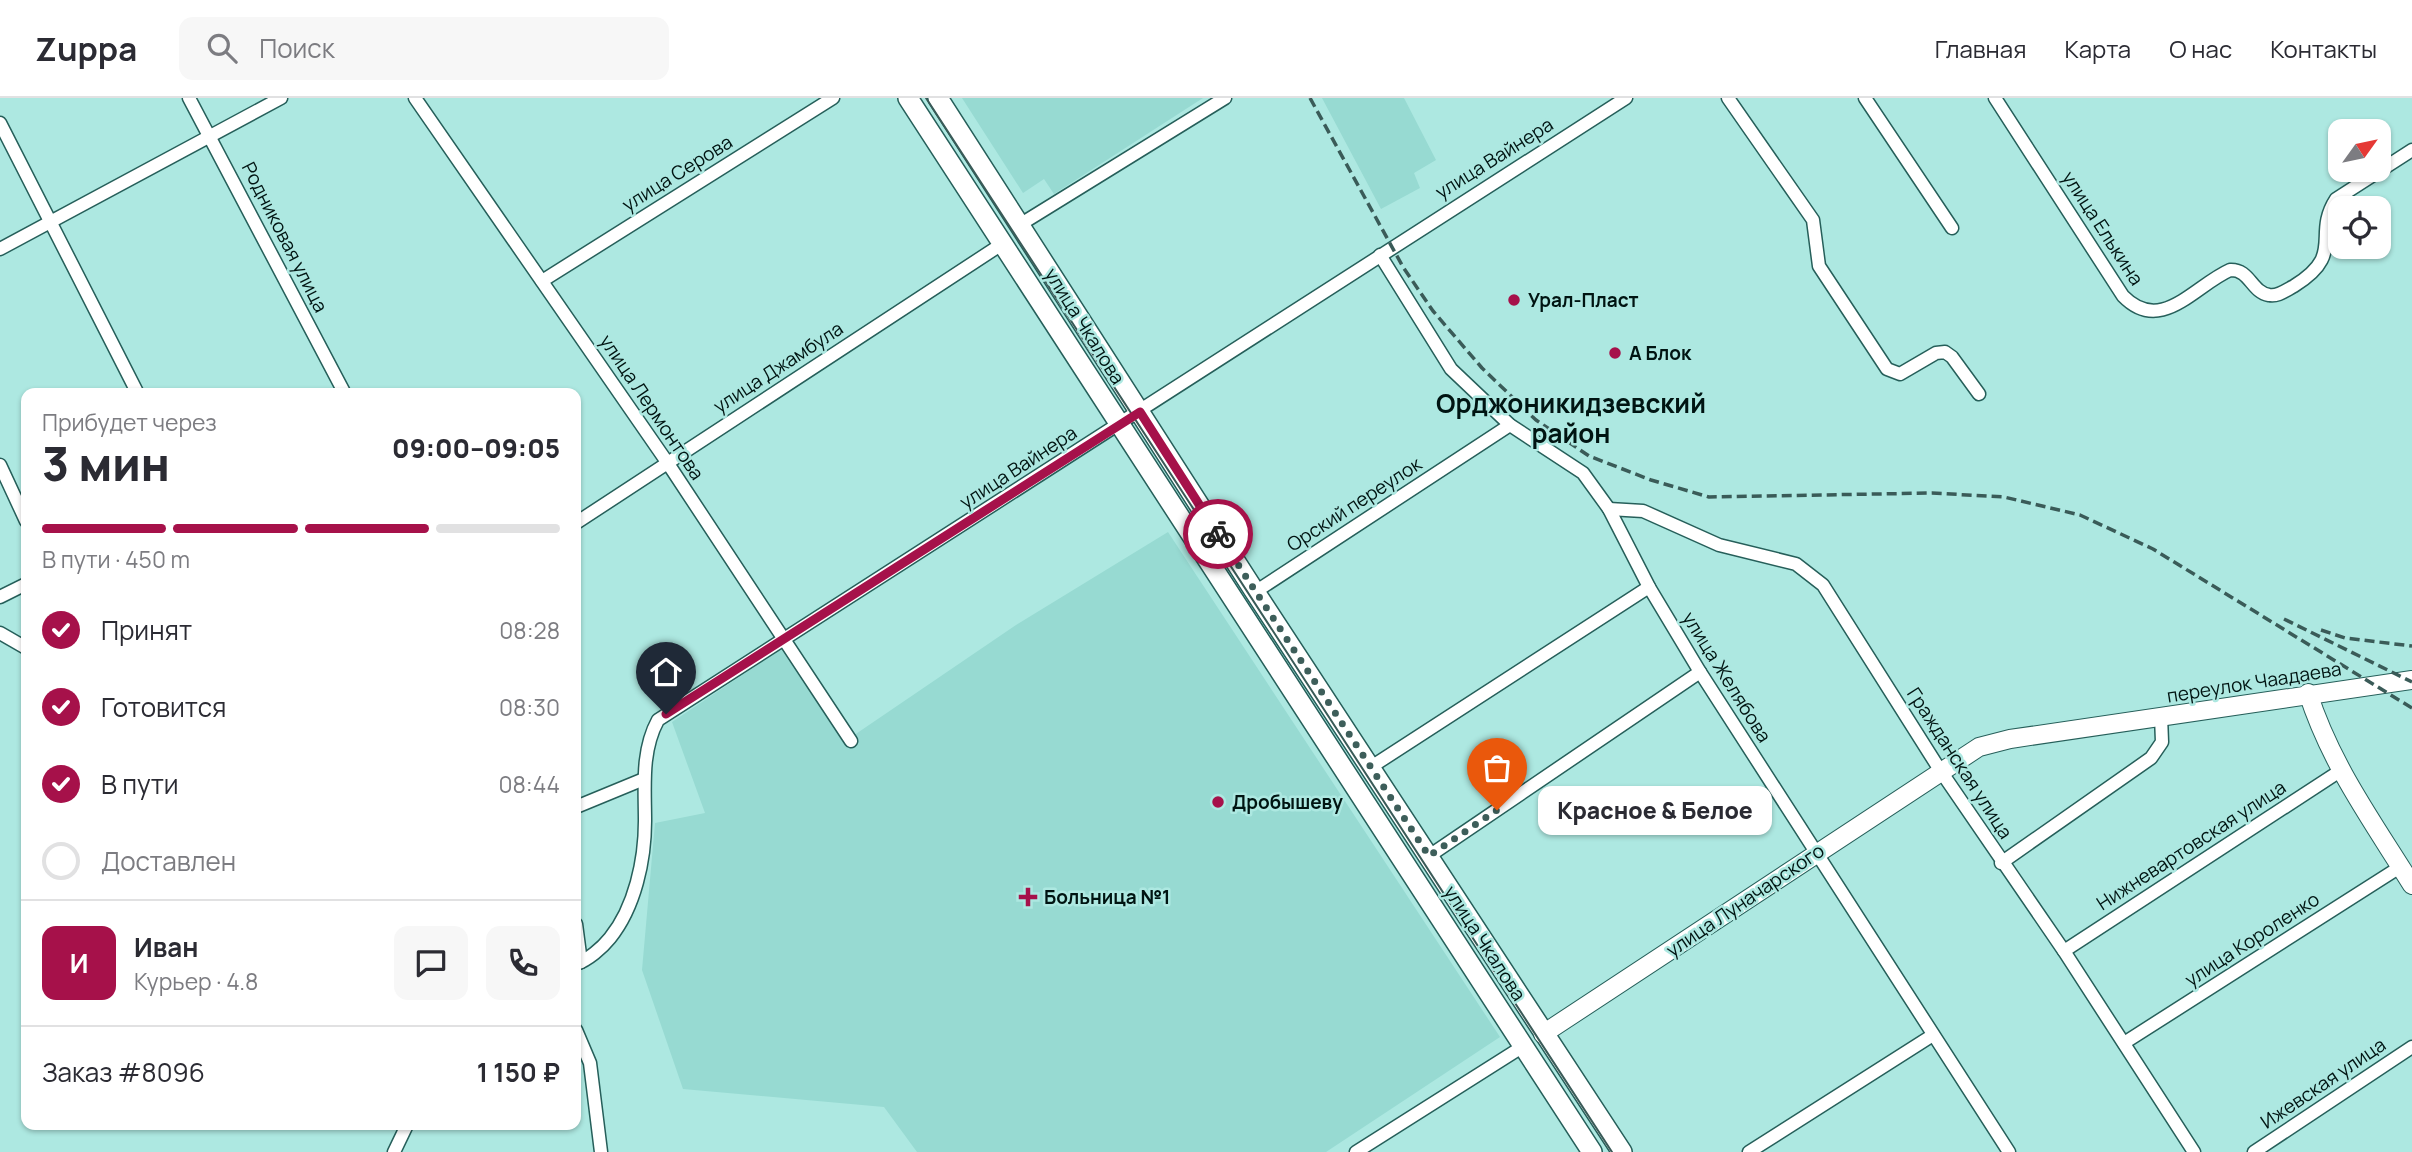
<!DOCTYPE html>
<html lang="ru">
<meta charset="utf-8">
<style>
body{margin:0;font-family:Manrope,sans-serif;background:#f7f7f7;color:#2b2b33;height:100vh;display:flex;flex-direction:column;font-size:26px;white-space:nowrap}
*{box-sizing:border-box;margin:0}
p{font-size:23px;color:#7c7c81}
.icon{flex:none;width:38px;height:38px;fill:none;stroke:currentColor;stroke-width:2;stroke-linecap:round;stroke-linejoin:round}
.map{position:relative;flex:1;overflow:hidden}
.panel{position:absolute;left:21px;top:290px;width:560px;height:742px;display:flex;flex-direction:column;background:#fff;border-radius:14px;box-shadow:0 2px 5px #0004}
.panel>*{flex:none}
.needle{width:46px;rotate:57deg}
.buttons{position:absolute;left:2328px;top:21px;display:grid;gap:14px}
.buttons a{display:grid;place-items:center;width:63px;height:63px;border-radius:14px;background:#fff;box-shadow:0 2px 5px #0004;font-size:35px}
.pin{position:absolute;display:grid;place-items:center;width:60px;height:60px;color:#fff;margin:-72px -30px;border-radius:50% 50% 50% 0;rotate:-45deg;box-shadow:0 0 7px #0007}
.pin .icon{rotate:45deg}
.courier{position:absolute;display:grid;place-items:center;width:70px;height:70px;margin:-35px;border:5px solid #a6114a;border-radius:50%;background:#fff;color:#222;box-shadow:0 2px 9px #0007}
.bubble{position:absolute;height:49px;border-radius:14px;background:#fff;box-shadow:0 2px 5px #0004;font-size:23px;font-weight:800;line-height:49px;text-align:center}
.overview em{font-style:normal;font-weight:800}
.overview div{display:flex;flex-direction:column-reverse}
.overview{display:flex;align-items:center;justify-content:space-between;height:119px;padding:0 21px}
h1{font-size:46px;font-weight:800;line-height:52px}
.bar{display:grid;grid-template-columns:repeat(4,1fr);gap:10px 7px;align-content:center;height:84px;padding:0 21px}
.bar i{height:9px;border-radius:5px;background:#e1e1e2}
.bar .current{background:#a6114a}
.bar p{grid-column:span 4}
.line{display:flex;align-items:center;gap:18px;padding:0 21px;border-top:2px solid #e1e1e2}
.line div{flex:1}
.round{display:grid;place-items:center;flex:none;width:74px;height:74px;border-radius:14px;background:#f7f7f7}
ol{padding:0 21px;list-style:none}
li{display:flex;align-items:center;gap:21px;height:77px}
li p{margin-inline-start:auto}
li .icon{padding:7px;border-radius:50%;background:#a6114a;color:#fff;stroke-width:4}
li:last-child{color:#7c7c81}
li i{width:38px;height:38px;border:4px solid #e1e1e2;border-radius:50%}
header{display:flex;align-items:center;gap:42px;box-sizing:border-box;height:98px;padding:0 35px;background:#fff;border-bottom:2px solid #e1e1e2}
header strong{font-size:33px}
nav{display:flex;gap:38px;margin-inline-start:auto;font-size:24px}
.search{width:490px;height:63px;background:#f7f7f7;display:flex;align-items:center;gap:18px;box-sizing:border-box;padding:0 24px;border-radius:14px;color:#7c7c81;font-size:26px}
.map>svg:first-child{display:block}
.built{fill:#97dad2}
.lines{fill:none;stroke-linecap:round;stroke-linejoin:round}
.street-casing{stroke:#265f5a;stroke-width:15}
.secondary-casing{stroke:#265f5a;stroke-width:20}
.primary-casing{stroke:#265f5a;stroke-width:22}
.street{stroke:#fff;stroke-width:12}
.secondary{stroke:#fff;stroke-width:18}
.primary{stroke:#fff;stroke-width:19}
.tram{stroke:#3a5b58;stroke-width:2}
.rail{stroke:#3a5b58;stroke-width:3.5;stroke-dasharray:10 5;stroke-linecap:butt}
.done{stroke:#3d5e5a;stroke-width:7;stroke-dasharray:0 12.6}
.route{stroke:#a6114a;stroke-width:9}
.poi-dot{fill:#a6114a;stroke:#ade8e1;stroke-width:2.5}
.labels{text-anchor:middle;stroke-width:5;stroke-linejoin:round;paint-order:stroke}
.street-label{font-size:19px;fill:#001412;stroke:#ade8e1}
.poi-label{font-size:19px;font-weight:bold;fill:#001412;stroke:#ade8e1;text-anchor:start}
.district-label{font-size:26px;font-weight:bold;fill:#001412;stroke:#ade8e1}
</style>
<header>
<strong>Zuppa</strong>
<div class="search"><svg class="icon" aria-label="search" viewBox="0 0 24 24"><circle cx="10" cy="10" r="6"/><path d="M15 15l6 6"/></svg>Поиск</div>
<nav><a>Главная</a><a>Карта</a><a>О нас</a><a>Контакты</a></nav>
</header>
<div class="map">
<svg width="2412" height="1054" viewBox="0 0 2412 1054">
<rect width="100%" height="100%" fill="#ade8e1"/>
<g class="built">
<polygon points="962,0 1203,0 1054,96 1044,81 1023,95"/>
<polygon points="1322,0 1404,0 1436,62 1414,75 1420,90 1381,111"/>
<polygon points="1168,434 1500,939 1326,1054 917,1054 884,1009 683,991 642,872 655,725 705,715 672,624 781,551 844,644 1016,527"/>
</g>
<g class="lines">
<g class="street-casing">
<g id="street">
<polyline points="189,0 345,296"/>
<polyline points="415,0 667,364 851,643"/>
<polyline points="1728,0 1813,122 1819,168 1887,271 1900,276 1936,255 1945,254 1952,259 1979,296"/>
<polyline points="1865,0 1952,130"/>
<path d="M1995 0 2123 198C2161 237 2194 188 2230 172 2250 171 2251 194 2269 197 2278 199 2286 192 2294 188 2346 156 2312 138 2336 101L2412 52"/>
<polyline points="0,25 138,296"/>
<polyline points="1021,126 1225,0"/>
<polyline points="0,151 281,0"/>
<polyline points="1380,157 1451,271 1510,327 1583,375 1609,411 1649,489 1700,574 2009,1054"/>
<polyline points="542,183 833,0"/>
<polyline points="0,367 26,423"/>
<polyline points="1609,411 1643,413 1719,447 1796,466 1823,487 1940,672 2064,853 2194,1054"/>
<polyline points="576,425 1002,146"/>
<polyline points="1255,494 1510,327"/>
<polyline points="0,499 26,486"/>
<polyline points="0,535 26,550"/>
<polyline points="1371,669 1649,489"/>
<polyline points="576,709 644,681"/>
<polyline points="1429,758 1700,574"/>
<polyline points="2001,765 2151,660 2162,644 2161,618"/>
<polyline points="576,826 581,864"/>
<polyline points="2064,853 2340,673"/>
<path d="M576 866C588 862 602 850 610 840 635 809 645 762 645 723 645 689 641 653 658 622L1626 0"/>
<polyline points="576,932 590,965 601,1054"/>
<polyline points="2124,945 2400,769"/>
<polyline points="394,1054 407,1027"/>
<polyline points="1356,1054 1522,949"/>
<polyline points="1749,1054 1933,937"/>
<polyline points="2254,1054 2412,949"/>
</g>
</g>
<g class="secondary-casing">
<g id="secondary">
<path d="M2308 595C2331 667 2373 724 2412 787"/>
<polyline points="1543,936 1979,649 2010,641 2412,582"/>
</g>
</g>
<g class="primary-casing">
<g id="primary">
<polyline points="908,0 1592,1054"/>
<polyline points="938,0 1255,494 1622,1054"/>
</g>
</g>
<use href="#street" class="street"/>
<use href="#secondary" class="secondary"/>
<use href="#primary" class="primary"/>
<polyline class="tram" points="926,0 1612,1054"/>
<g class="rail">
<polyline points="1310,0 1403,169 1433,213 1482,270 1536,322 1589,358 1651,382 1709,399 1932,395 2004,399 2080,417 2153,451 2412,610"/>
<polyline points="2284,521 2412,584"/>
<polyline points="2321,532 2345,540 2412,548"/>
</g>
</g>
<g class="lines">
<polyline class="done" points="1218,436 1429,758 1497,712"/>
<polyline class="route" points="666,616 1140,314 1218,436"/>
</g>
<g class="poi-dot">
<circle cx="1514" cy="202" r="7"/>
<circle cx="1615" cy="255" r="7"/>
<circle cx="1218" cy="704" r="7"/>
<path d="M1024.5 788.5h7v7h7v7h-7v7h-7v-7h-7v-7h7z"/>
</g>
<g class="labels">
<g class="street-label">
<text transform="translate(1494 60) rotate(-32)" y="7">улица Вайнера</text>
<text transform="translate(677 75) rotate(-32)" y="7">улица Серова</text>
<text transform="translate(2103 130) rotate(57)" y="7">улица Елькина</text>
<text transform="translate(285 139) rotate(63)" y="7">Родниковая улица</text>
<text transform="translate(1085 228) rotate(58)" y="7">улица Чкалова</text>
<text transform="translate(778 269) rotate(-33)" y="7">улица Джамбула</text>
<text transform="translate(652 309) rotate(56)" y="7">улица Лермонтова</text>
<text transform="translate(1018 369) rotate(-33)" y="7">улица Вайнера</text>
<text transform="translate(1354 406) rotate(-33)" y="7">Орский переулок</text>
<text transform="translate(1727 579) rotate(58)" y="7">улица Желябова</text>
<text transform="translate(2254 584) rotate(-9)" y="7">переулок Чаадаева</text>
<text transform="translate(1960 665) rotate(57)" y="7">Гражданская улица</text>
<text transform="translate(2191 747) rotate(-33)" y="7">Нижневартовская улица</text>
<text transform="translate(1745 802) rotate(-34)" y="7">улица Луначарского</text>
<text transform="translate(2252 841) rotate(-33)" y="7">улица Короленко</text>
<text transform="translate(1485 845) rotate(57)" y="7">улица Чкалова</text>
<text transform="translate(2323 985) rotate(-34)" y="7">Ижевская улица</text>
</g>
<g class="poi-label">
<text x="1528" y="209">Урал-Пласт</text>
<text x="1629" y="262">А Блок</text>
<text x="1232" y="711">Дробышеву</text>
<text x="1044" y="806">Больница №1</text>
</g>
<g class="district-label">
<text x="1571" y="315">Орджоникидзевский<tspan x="1571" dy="30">район</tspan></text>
</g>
</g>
</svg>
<div class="buttons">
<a><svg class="needle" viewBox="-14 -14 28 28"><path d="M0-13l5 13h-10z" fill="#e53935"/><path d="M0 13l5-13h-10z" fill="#7c7c81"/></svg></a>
<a><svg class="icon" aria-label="locate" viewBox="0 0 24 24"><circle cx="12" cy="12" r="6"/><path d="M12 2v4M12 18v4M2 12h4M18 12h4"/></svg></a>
</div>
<div class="pin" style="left:1497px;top:712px;background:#ea580c"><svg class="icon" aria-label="bag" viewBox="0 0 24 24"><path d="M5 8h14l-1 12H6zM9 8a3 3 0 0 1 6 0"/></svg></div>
<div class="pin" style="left:666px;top:616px;background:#1f2937"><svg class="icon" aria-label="home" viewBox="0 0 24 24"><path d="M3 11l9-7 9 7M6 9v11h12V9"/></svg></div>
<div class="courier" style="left:1218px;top:436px"><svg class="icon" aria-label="bike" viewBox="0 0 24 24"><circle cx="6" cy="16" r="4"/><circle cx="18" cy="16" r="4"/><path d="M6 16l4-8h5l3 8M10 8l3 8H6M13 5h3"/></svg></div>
<div class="bubble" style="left:1538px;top:688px;width:234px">Красное &amp; Белое</div>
<section class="panel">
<div class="overview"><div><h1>3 мин</h1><p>Прибудет через</p></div><em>09:00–09:05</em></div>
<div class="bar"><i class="current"></i><i class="current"></i><i class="current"></i><i></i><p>В пути · 450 m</p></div>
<ol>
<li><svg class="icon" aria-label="check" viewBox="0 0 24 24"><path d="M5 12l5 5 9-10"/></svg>Принят<p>08:28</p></li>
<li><svg class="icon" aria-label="check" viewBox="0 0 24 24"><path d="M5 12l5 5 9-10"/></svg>Готовится<p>08:30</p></li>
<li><svg class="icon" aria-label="check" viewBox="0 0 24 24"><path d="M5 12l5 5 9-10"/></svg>В пути<p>08:44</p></li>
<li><i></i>Доставлен</li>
</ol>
<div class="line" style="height:126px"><b class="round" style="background:#a6114a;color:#fff">И</b><div><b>Иван</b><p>Курьер · 4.8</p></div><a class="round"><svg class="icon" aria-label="chat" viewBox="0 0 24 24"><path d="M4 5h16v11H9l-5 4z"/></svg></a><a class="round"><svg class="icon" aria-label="phone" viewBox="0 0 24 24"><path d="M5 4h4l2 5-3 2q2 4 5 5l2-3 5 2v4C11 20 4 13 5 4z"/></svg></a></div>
<div class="line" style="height:91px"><div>Заказ #8096</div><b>1 150 ₽</b></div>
</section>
</div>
